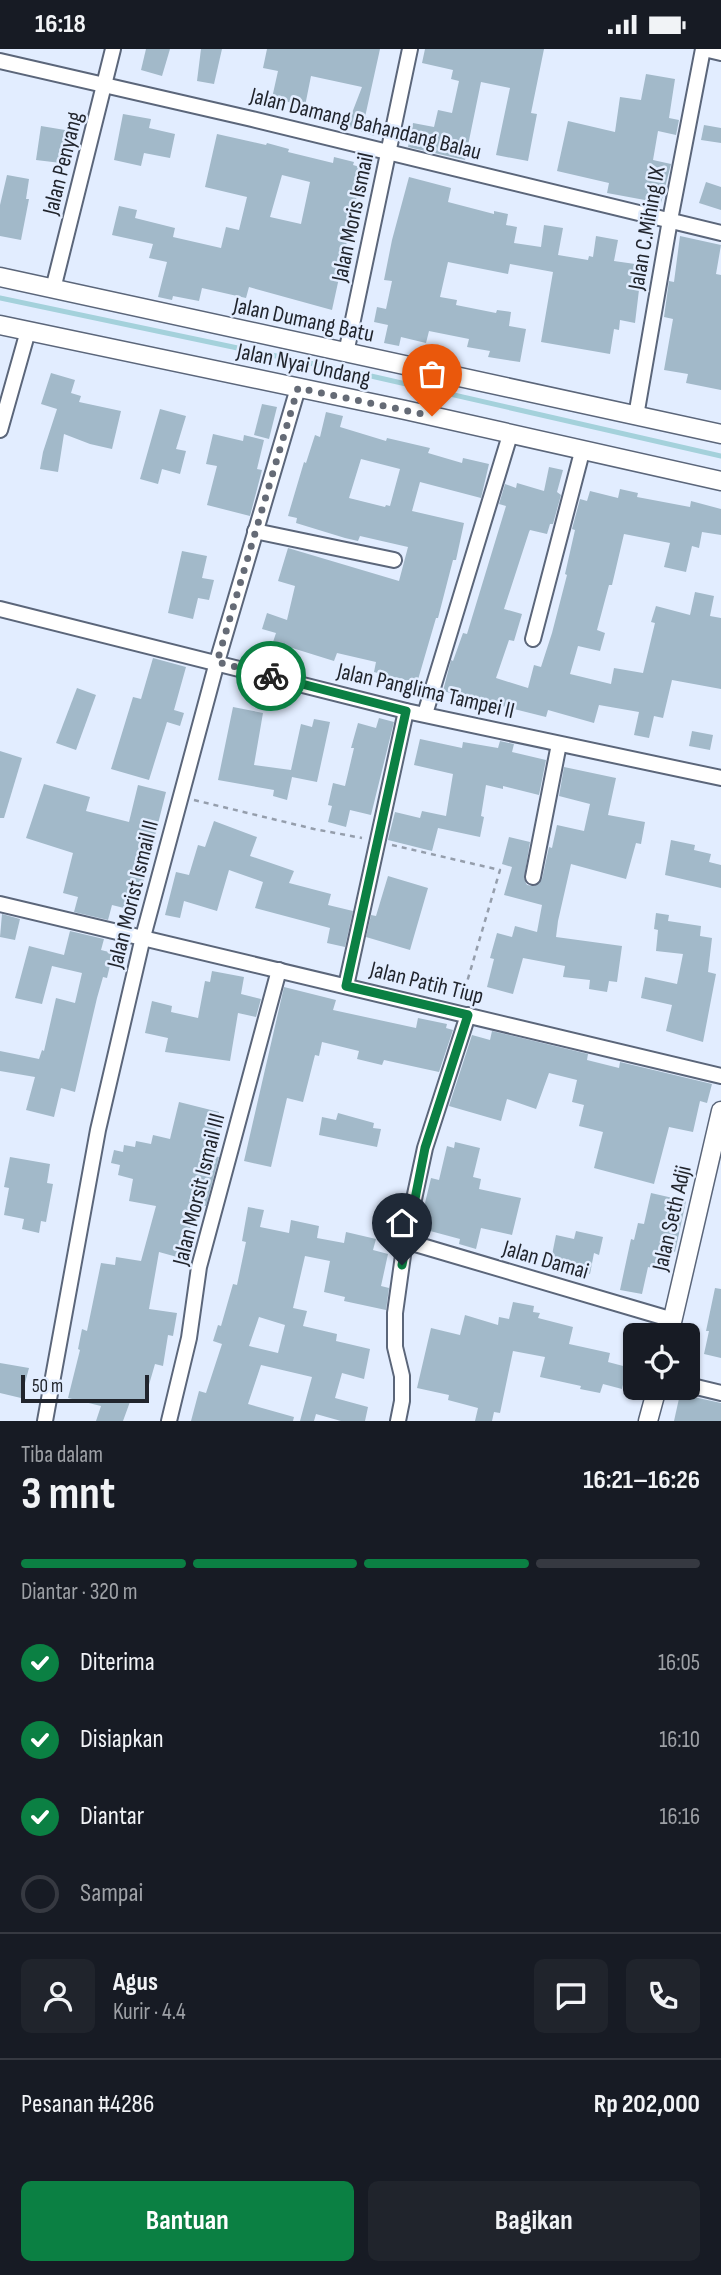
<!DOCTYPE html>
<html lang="id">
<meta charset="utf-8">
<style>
body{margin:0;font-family:"Sofia Sans Condensed",sans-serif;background:#20242c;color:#f1f3f6;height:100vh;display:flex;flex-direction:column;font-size:26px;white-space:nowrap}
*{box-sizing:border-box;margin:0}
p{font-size:23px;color:#9ea1a6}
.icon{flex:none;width:38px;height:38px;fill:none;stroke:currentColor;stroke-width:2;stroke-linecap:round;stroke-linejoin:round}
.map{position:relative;height:1372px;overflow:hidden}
.details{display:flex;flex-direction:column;background:#171b24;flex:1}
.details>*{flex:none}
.tools{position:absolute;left:623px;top:1274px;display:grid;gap:14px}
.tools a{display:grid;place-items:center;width:77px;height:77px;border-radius:10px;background:#171b24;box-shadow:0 2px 5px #0004;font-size:35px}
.scale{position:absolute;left:21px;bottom:18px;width:128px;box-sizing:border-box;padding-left:7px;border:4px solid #21252d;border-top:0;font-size:19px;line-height:24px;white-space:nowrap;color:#21252d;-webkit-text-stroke:5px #e2edff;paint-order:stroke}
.pin{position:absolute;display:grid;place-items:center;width:60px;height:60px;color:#fff;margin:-72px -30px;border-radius:50% 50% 50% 0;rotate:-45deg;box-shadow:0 0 7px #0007}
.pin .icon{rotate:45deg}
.courier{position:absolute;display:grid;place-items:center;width:70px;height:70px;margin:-35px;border:5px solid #0b8043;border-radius:50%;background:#fff;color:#222;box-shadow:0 2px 9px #0007}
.overview em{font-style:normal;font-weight:700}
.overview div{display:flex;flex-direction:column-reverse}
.overview{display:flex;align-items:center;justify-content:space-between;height:119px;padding:0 21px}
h1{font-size:46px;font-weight:700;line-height:52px}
.bar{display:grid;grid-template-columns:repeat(4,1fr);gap:10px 7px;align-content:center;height:84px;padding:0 21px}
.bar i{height:9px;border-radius:5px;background:#363941}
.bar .selected{background:#0b8043}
.bar p{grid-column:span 4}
.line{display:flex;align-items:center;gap:18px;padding:0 21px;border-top:2px solid #363941}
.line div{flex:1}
.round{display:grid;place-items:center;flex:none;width:74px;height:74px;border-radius:10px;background:#20242c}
ol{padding:0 21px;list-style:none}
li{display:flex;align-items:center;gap:21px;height:77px}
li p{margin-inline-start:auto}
li .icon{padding:7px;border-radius:50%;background:#0b8043;color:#fff;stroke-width:4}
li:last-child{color:#9ea1a6}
li i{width:38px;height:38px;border:4px solid #363941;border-radius:50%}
.primary-button{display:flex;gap:14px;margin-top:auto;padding:14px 21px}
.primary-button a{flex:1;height:80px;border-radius:10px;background:#0b8043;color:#fff;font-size:28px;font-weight:700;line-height:80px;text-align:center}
.primary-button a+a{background:#20242c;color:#f1f3f6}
.status{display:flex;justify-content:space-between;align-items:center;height:49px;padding:0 35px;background:#171b24;direction:ltr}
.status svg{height:19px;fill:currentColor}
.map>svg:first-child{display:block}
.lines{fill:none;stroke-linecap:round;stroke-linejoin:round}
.stream{stroke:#a4d1db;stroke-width:5}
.building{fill:#a2b9c9;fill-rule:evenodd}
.minor-casing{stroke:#5b667a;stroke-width:18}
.tertiary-casing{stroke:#5b667a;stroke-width:21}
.path{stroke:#959eac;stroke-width:2.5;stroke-dasharray:5 5;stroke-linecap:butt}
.minor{stroke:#fff;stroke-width:14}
.tertiary{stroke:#fff;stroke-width:18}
.done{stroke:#656b76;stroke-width:7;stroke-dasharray:0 12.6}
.route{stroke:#0b8043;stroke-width:9}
.labels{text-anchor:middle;stroke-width:5;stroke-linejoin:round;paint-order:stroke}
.street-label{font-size:23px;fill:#21252d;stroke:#e2edff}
</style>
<div class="status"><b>16:18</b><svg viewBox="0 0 49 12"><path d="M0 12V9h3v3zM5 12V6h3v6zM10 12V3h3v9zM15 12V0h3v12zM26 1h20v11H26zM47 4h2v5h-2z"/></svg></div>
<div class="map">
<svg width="721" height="1372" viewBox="0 0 721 1372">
<rect width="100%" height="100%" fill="#e2edff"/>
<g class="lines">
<polyline class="stream" points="0,249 371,327 721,407"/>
</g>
<g class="building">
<polygon points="146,0 170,0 162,27 141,21"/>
<polygon points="201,0 222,0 214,35 197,32"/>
<polygon points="267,0 380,0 365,68 379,73 374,87 347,77 362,38 311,27 305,57 272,49 278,22 263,19"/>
<polygon points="425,0 544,0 531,64 537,65 528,112 496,106 510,39 481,33 465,111 408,98 413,74 434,78 438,61 452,64 459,32 451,30 453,21 422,14"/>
<polygon points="646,25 675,30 669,69 679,71 676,86 658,82 653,111 671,115 661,154 607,144 609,134 557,122 568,72 615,83 620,48 641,51"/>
<polygon points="123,65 151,70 149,79 175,85 170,109 144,104 141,117 114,111"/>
<polygon points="704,76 721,79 721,94 701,91"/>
<polygon points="41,77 65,81 61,114 36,111"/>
<path d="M217 85 266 96 267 94 289 100 288 103 333 114 334 108 354 113 353 116 363 119 332 261 249 238 246 249 202 239 199 252 173 247 172 251 158 248 167 213 149 209 153 195 112 186 119 157 137 161 135 169 175 179 173 188 221 199 226 178 239 181 247 148 205 138ZM282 126 310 133 301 175 270 168Z"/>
<polygon points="7,126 29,130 26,150 29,150 21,191 0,187 0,156"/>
<polygon points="409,128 451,139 448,153 494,165 494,162 508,165 506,176 517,178 514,194 541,198 544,176 563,179 558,206 588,211 589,207 593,208 596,187 618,191 614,212 642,216 635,274 620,271 619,281 614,280 610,305 541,293 553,223 510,215 508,225 448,213 440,248 457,251 456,256 496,264 497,261 511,263 509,277 526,280 520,313 488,308 490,302 467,298 469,290 429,282 426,294 401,288 399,297 384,294 388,276 374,273 377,258 386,260 392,232 384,231 392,191"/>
<polygon points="706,133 721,138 721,161 699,154"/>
<polygon points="680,187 721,196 716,225 721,226 721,341 686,334 688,325 664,321 673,270 664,268 669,232 674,233"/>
<polygon points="51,324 75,331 71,344 81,347 79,353 121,362 112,400 90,395 64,385 58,423 40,420 43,403 57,360 41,355"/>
<polygon points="262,355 277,358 269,390 254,386"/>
<polygon points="160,360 186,367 176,400 186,402 180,425 162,420 158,435 140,430"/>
<path d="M326 363 343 367 340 378 386 392 387 389 430 399 428 404 462 414 463 409 489 415 481 449 420 433 412 462 464 474 456 511H453L438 569H436L417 634 374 623 376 613 337 604 334 612 273 593 276 584 262 580 267 564 287 571 295 537 278 532 288 499 399 532 408 498 360 487 358 492 345 489 296 474 297 469 288 467 304 413 306 414 315 386 320 388ZM361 410 400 420 390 457 386 456 385 458 349 449Z"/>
<polygon points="213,385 243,392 244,386 264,391 257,420 262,421 250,467 207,456 217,417 206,415"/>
<polygon points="549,418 563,421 557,443 561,446 553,475 550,475 547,485 530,481 529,483 504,560 522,565 514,592 509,591 496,629 528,639 534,616 541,618 552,584 567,526 565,525 575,481 572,480 580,450 587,452 590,442 618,449 620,440 638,444 637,448 690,458 691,452 721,460 721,486 702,483 699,499 692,497 686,523 664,518 670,494 624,485 612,536 609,536 597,581 605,584 600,602 578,597 570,625 611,635 614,619 643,624 655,574 651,573 656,557 690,566 695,543 714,547 710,567 721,569 721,640 672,631 663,669 654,667 649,689 634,686 639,663 599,656 594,674 548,661 546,668 443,642 451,611 453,612 463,584 467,585 506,457 499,455 505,435 516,439 517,434 544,442"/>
<polygon points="182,502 207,507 202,529 214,531 209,551 198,549 193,570 168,564"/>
<polygon points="153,609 186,618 174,661 184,664 180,677 167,673 149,731 111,720 133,648 141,650"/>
<polygon points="77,639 96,646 76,701 56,694"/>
<polygon points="233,658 263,664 254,716 291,721 301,675 312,678 314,670 330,673 317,733 292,728 287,751 273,747 274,741 218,731"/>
<polygon points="379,669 394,673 371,766 350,761 346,778 328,773 332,757 328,756 333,734 345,737 354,699 351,699 358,674 376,679"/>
<polygon points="692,682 713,686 710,701 689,697"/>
<polygon points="420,690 462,699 463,693 498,699 500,692 514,695 512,703 546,711 539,746 503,737 503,740 486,736 481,767 484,768 480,788 438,779 432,802 388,791 395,763 420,769 422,762 446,767 453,725 414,716"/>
<polygon points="0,702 22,709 4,769 0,769"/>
<polygon points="564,718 616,729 608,766 645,773 641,795 636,794 626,830 571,815 558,872 556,888 622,897 617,933 609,932 607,943 589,940 590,931 563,928 565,917 523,909 513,945 487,938 494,910 490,909 497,884 512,888 515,877 537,883 542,856 504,846 512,818 502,815 509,788 530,793 524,830 527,836 535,837 542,830 549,798 552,799 557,776 584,782 590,755 559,747"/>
<polygon points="44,735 90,748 86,762 129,773 138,736 166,743 136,862 112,856 108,871 74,863 78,848 63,844 73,804 26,789"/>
<polygon points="214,772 257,788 250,807 294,822 289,834 331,845 328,856 353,862 345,898 327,894 330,879 255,859 263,833 229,821 217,862 184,852 180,869 165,866 176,823 189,826 198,796 205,798"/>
<polygon points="671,791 695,796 694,801 711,805 709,813 721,816 721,839 665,826"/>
<polygon points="388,827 428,839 410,901 366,888 371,866 376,867"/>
<polygon points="656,864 669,866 668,872 701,877 700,887 712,889 708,923 716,925 703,993 666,982 672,956 641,949 645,928 677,935 683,905 656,902 658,881 654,880"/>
<polygon points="2,865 20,870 15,891 0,888"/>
<polygon points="70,882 104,890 101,901 113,904 107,929 103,928 97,949 75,1043 61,1039 54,1068 26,1061 35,1028 0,1022 0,1002 39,1010 42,1001 44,1002 56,949 75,954 82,924 52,917 42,955 15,949 29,897 64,906"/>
<polygon points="212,922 244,928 241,945 261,950 256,968 238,964 230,1012 165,1003 168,989 145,984 152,952 172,957 171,963 198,969 205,932 210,933"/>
<polygon points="284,938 336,951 333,961 416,979 418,969 447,975 446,979 453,981 439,1023 384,1011 382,1016 357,1010 359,1002 322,993 319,1007 315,1006 303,1053 287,1049 271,1118 244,1112"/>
<polygon points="492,982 588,1005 587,1011 619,1019 620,1013 712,1035 707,1054 700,1052 693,1083 669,1078 654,1135 594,1119 603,1083 579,1077 584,1056 572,1053 577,1031 549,1024 536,1060 507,1050 501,1072 449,1057 472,986 490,991"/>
<polygon points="179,1053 219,1063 212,1107 219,1108 206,1157 196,1155 188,1189 194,1191 188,1211 159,1203 149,1260 177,1264 173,1287 168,1286 163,1317 155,1315 144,1353 131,1350 123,1372 96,1372 101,1357 68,1349 80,1301 78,1300 82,1280 87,1282 101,1214 115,1216 116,1208 141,1212 156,1157 129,1152 133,1130 118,1126 120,1116 111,1114 114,1101 123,1103 124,1096 135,1098 136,1092 151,1095 153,1086 170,1090"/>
<polygon points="338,1064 374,1074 373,1079 381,1080 377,1098 319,1086 322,1068 336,1071"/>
<polygon points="455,1093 480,1099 473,1128 481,1130 479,1140 521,1149 512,1186 481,1179 476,1200 459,1195 460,1190 419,1179 431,1129 439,1131 447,1097 454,1099"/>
<polygon points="10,1108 50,1115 47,1134 53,1135 46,1173 41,1172 39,1184 22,1180 24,1170 4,1166 9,1139 4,1138"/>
<polygon points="651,1144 686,1152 675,1203 670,1201 666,1222 648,1218 642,1245 620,1241 631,1190 634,1191 638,1174 644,1175"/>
<path d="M248 1158 264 1161 260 1178 289 1184 291 1171 319 1177 317 1189 344 1194 346 1183 376 1190 373 1201 388 1205 381 1237 389 1239 386 1261 344 1252 345 1248 324 1243 330 1212 305 1207 293 1259 307 1262 303 1277 337 1285 336 1292 370 1300 364 1330 342 1324 335 1349 368 1358 365 1372H341L316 1365 314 1372H300L312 1328 261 1316 248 1355 294 1368 293 1372H191L199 1342 206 1344 222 1295 213 1292 218 1276 221 1277 233 1235 237 1236 246 1193 242 1192ZM259 1268 285 1276 278 1304 249 1297Z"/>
<polygon points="576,1182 603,1188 599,1206 594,1204 590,1225 550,1216 556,1186 574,1190"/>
<polygon points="715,1239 721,1240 721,1309 704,1305 709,1282 706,1282"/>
<polygon points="513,1253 534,1257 533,1263 540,1264 538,1269 573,1278 569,1295 610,1304 608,1313 627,1318 622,1340 603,1335 600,1344 580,1340 581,1337 540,1328 545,1308 513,1302 500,1364 494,1363 492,1372 475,1372 478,1359 448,1351 449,1346 417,1339 431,1279 460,1286 465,1266 498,1276 499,1268 509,1270"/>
<polygon points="0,1314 29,1319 21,1349 0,1344"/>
<polygon points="680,1345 721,1354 721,1372 674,1372"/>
</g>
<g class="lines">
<g class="minor-casing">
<g id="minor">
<polyline points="704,0 721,4"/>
<polyline points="0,12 252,70 721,184"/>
<polyline points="53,240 113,0"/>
<polyline points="346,304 410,0"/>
<polyline points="636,367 670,171 703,0"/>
<polyline points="0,381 28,282"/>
<polyline points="255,482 394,511"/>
<polyline points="0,560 406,662 721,729"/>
<polyline points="533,590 582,403"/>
<polyline points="425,665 510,386"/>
<polyline points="533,828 559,695"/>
<polyline points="0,855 721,1027"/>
<polyline points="346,937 406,662"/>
<polyline points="405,1192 673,1271"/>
<polyline points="688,1336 721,1344"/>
<polyline points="45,1372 98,1081 143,888 217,613 298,339"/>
<polyline points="169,1372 189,1289 199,1218 279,921"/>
<polyline points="398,1372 402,1352 402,1327 395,1298 395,1264 405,1192 425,1099 468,966"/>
</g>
</g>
<g class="tertiary-casing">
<g id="tertiary">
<polyline points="0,228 721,385"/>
<polyline points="0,276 405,361 721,432"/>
<polyline points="669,1286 721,1062"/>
<polyline points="648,1372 657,1339"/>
</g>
</g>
<g class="path">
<polyline points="194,751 314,780 362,789"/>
<polyline points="392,796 500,821 462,950"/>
</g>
<use href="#minor" class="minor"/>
<use href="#tertiary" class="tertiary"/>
</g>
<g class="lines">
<polyline class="done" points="271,627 217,613 298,339 432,367"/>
<polyline class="route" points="271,627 406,662 346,937 468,966 425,1099 402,1216"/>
</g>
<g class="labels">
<g class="street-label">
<text transform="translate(366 74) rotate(14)" y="8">Jalan Damang Bahandang Balau</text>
<text transform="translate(62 114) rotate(-76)" y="8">Jalan Penyang</text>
<text transform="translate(352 168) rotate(-78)" y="8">Jalan Moris Ismail</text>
<text transform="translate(646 179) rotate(-80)" y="8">Jalan C.Mihing IX</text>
<text transform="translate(304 270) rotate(12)" y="8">Jalan Dumang Batu</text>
<text transform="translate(304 315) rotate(12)" y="8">Jalan Nyai Undang</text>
<text transform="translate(426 641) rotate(13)" y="8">Jalan Panglima Tampei II</text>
<text transform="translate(132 845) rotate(-76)" y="8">Jalan Morist Ismail II</text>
<text transform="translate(427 933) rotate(14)" y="8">Jalan Patih Tiup</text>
<text transform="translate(198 1140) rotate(-76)" y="8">Jalan Morsit Ismail III</text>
<text transform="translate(671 1169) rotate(-77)" y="8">Jalan Seth Adji</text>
<text transform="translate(546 1210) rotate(16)" y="8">Jalan Damai</text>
</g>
</g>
</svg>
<div class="tools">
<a><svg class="icon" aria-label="locate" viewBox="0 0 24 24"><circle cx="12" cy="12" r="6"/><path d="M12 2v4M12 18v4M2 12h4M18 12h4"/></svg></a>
</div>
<div class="scale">50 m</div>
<div class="pin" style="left:432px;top:367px;background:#ea580c"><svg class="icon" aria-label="bag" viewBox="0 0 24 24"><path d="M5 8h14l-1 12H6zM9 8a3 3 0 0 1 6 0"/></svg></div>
<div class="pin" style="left:402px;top:1216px;background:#1f2937"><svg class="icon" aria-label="home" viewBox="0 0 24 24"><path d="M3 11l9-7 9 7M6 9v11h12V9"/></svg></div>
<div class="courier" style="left:271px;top:627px"><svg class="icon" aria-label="bike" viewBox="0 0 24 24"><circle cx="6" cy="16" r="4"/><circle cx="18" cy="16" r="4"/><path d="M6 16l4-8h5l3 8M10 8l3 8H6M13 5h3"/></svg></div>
</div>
<section class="details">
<div class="overview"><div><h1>3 mnt</h1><p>Tiba dalam</p></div><em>16:21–16:26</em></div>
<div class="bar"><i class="selected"></i><i class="selected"></i><i class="selected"></i><i></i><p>Diantar · 320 m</p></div>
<ol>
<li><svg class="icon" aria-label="check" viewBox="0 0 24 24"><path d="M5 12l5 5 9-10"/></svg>Diterima<p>16:05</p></li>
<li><svg class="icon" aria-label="check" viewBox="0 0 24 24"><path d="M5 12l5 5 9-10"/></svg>Disiapkan<p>16:10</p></li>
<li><svg class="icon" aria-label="check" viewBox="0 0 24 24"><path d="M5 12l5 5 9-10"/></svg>Diantar<p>16:16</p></li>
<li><i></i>Sampai</li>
</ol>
<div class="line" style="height:126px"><a class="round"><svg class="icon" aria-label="person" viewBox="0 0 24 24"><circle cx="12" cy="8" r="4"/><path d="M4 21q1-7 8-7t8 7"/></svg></a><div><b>Agus</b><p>Kurir · 4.4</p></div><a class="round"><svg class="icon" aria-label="chat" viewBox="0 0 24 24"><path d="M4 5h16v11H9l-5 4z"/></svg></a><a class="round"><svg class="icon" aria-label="phone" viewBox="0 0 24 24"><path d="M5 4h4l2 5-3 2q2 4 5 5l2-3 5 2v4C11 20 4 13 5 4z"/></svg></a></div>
<div class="line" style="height:91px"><div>Pesanan #4286</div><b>Rp 202,000</b></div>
<div class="primary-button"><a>Bantuan</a><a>Bagikan</a></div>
</section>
